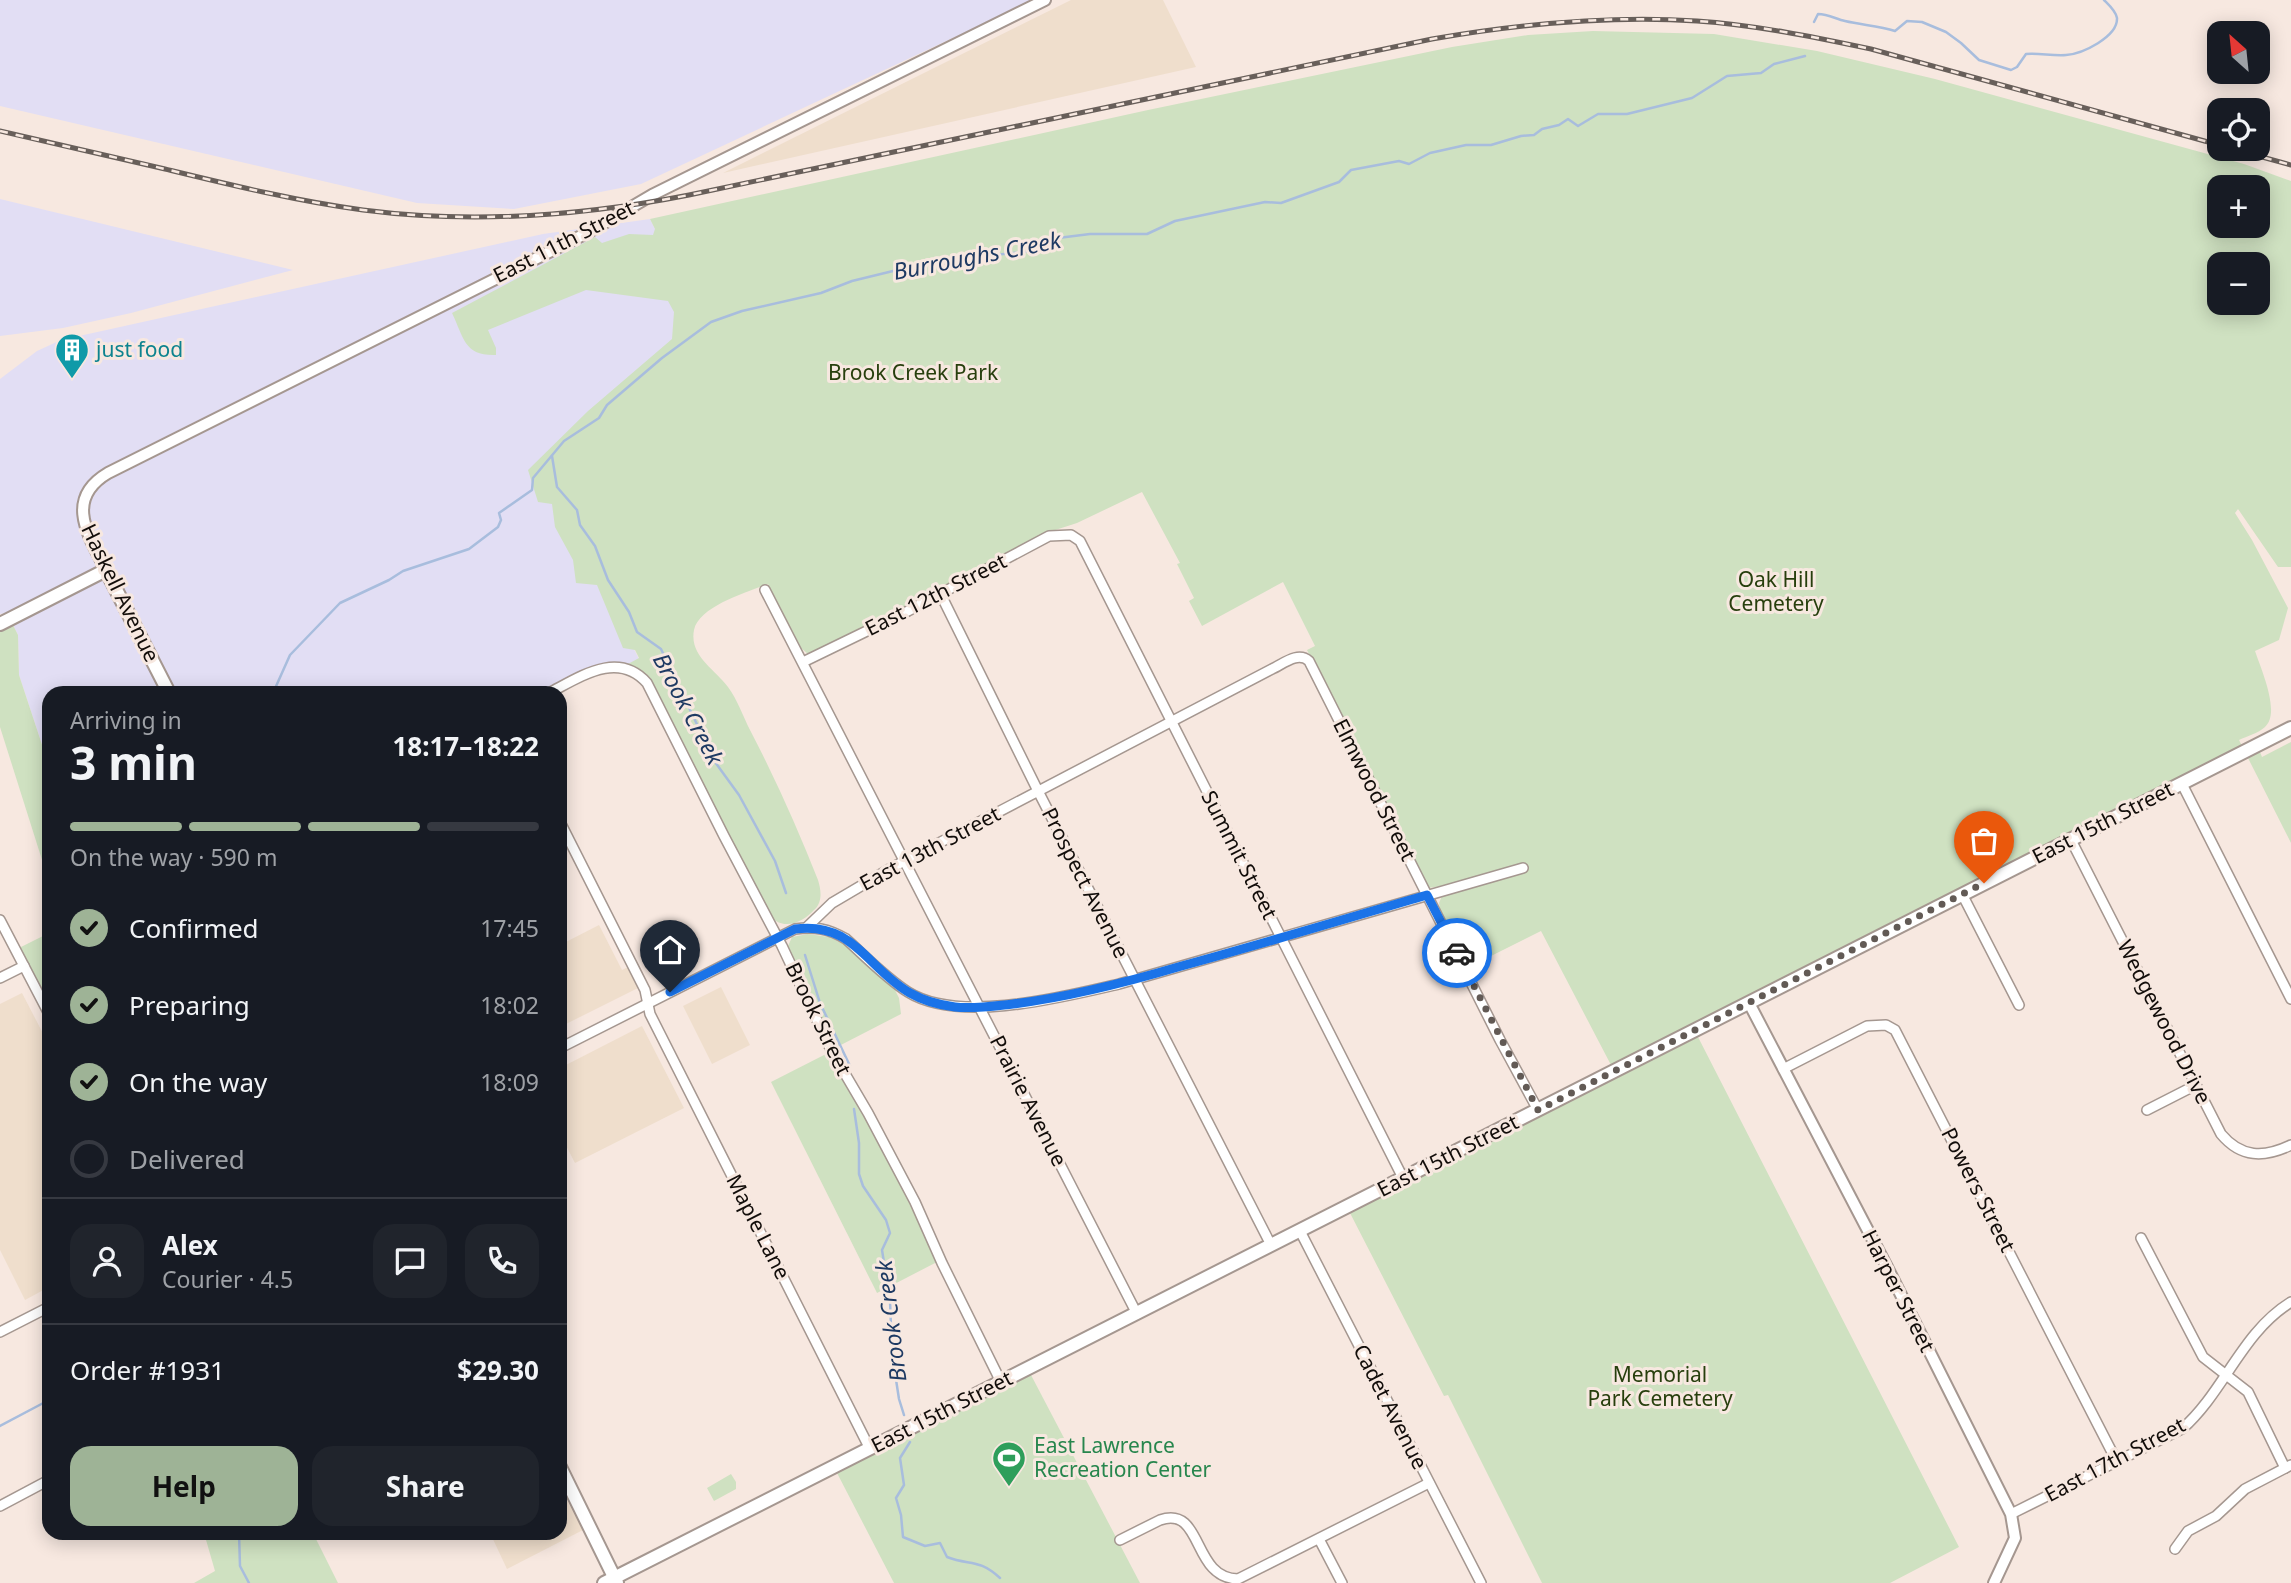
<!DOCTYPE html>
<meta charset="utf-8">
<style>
body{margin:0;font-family:"Noto Sans",sans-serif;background:#20242c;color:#f1f3f6;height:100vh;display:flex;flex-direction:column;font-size:26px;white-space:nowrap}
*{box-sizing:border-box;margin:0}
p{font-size:23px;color:#9ea1a6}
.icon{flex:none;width:38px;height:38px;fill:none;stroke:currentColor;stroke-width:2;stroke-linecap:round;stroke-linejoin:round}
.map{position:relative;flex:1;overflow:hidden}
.details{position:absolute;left:42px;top:686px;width:525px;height:854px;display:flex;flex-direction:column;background:#171b24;border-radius:21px;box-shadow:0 4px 18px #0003}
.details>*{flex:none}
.needle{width:46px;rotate:333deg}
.tools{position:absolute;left:2207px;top:21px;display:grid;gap:14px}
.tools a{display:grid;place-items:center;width:63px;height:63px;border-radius:14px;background:#171b24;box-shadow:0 4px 18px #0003;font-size:35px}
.pin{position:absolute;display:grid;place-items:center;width:60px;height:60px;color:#fff;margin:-72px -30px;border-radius:50% 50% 50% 0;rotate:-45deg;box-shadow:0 0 7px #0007}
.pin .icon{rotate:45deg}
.courier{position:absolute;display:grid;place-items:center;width:70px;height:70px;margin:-35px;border:5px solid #1a73e8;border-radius:50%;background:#fff;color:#222;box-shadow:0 2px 9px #0007}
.headline em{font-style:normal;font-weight:700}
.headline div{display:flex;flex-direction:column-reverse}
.headline{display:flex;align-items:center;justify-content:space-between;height:119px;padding:0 28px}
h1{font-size:46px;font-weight:700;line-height:52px}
.bar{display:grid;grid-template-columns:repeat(4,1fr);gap:10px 7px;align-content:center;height:84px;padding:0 28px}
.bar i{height:9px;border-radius:5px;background:#363941}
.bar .active{background:#9eb396}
.bar p{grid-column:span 4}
.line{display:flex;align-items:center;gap:18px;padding:0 28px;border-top:2px solid #363941}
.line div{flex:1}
.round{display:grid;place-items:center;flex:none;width:74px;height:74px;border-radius:21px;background:#20242c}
ol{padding:0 28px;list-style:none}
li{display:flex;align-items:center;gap:21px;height:77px}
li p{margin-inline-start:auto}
li .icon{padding:7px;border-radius:50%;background:#9eb396;color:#111;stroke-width:4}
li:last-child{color:#9ea1a6}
li i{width:38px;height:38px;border:4px solid #363941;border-radius:50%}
.button{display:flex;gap:14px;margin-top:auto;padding:14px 28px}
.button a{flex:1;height:80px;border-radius:21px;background:#9eb396;color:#111;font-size:28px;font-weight:700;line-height:80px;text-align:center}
.button a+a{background:#20242c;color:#f1f3f6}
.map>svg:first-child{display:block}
.commercial{fill:#efdecc}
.industrial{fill:#e2def4}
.green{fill:#cfe1c1;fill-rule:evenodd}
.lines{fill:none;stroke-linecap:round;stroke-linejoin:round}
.stream{stroke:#a8bddd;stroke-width:2.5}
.minor-casing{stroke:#a59790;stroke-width:12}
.tertiary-casing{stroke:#a59790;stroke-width:14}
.secondary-casing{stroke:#a59790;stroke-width:16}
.minor{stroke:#fff;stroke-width:9}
.tertiary{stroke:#fff;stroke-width:10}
.secondary{stroke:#fff;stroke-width:12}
.rail-casing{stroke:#685f5a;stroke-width:5}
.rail{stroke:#f7e8e0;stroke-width:2.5;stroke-dasharray:8;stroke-linecap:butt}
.done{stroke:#625a55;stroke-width:7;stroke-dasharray:0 12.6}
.route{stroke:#1a73e8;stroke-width:9}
.labels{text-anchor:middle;stroke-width:6;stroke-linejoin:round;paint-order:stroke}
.street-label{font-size:21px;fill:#120d0a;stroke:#f7e8e0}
.culture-label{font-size:21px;fill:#0d838f;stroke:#f7e8e0;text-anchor:start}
.park-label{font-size:21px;fill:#273f0d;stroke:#f7e8e0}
.leisure-label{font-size:21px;fill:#27864d;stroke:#f7e8e0;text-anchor:start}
.water-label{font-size:23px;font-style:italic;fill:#1e3a63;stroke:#f7e8e0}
</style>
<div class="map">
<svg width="2291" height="1583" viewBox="0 0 2291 1583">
<rect width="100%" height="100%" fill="#f7e8e0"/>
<g class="commercial">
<polygon points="1071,0 1163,0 1196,67 723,173"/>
<polygon points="599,925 622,970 632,965 642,986 560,1027 560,986 565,992 560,979 560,945"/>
<polygon points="721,987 750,1045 712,1064 683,1006"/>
<polygon points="22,993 49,1045 49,1287 25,1300 0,1250 0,1004"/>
<polygon points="642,1026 684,1108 575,1163 560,1134 560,1068"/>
<polygon points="560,1487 583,1530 507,1569 490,1533 560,1533"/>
</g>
<g class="industrial">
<polygon points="0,0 1034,0 641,184 514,209 417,203 0,106"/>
<polygon points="0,199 293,270 131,313 63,328 0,336"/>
<polygon points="650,219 709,332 549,480 639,659 628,664 612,662 598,665 541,693 49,693 49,766 19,675 18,635 7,613 0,614 0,379 37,351 61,340 543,234"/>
</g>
<g class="green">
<path d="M1593 31 1714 34 1817 51 1935 79 2244 164 2291 181V567H2278L2238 509 2235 513 2252 540 2288 608 2279 640 2255 651C2261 669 2281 713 2265 727 2259 733 2247 736 2239 740L2242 746 1611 1065 1541 931 1469 967 1440 909 1439 903 1442 896 1524 872 1521 863 1442 886 1428 888 1307 650 1315 646 1283 582 1202 626 1189 601 1194 598 1177 564 1180 563 1142 492 1077 523 1046 533 900 611 808 654 801 648 768 584C748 592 699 606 694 630 689 656 715 669 728 687 737 699 743 716 750 730 775 778 798 829 818 880 821 890 823 902 814 910 805 920 789 929 776 921 764 913 753 884 746 870 713 808 683 745 652 682L645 674 628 664 639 658 635 650 623 648 597 585 576 583 573 560 555 527 552 504 538 502 528 470 588 411 672 339 674 312 668 301 586 290 488 330 496 348V355C464 356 464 338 452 313L595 237 602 243 629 234 653 235 655 229 650 219 1148 110 1452 47 1528 35ZM2219 187H2258V226H2219ZM2219 264H2258V303H2219Z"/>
<polygon points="13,625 18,635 19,675 49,766 49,882 0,727 0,631"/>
<polygon points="2291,742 2291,843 2248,758 2260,752 2262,757"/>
<polygon points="49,933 49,1005 19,948"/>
<polygon points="808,934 829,937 845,945 894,988 899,998 901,1014 835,1048 788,946 792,937"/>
<polygon points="1698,1037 1959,1547 1890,1583 1542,1583 1448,1395 1444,1396 1350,1213"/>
<polygon points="828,1053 860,1108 912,1207 937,1262 877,1293 771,1082"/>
<polygon points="1031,1375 1140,1583 894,1583 837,1473"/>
<polygon points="731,1474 736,1482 736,1489 714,1501 707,1488"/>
<polygon points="204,1533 313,1533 338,1583 194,1583 215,1571"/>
</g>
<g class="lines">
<g class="stream">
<path d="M1814 22 1818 14C1828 14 1836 19 1845 21 1862 25 1879 26 1895 31L1907 21 1922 22 1946 32 1961 43 1979 60 2011 70 2017 67 2026 54C2039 53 2053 56 2066 55 2082 54 2118 37 2117 18 2116 11 2109 5 2104 0"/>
<polyline points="552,456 557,487 577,510 580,525 595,546 608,580 629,612 637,632 661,649 715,762 739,795 775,861 786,893"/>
<polyline points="273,693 290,655 340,603 389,580 403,571 469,549 498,527 501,520 499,513 532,490 533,478 564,441 599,418 607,405 662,358 711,322 742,311 821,293 852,281 893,271 927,264 948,265 985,256 1031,251 1042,240 1090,234 1147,234 1175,221 1265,202 1281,203 1339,182 1351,170 1399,161 1409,164 1430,153 1466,145 1491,145 1521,136 1534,135 1542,129 1559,125 1568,119 1578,126 1598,114 1627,114 1692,98 1727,76 1761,73 1774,64 1805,56"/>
<polyline points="805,955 820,1003 850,1066"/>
<polyline points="854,1109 859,1143 859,1174 863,1186 886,1220 890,1233 882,1250 890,1300 892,1354 899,1399 904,1415"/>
<polyline points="0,1426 49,1400"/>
<path d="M910 1442 900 1458 904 1485 896 1498 901 1515 903 1537 925 1546 940 1543 947 1557C970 1566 978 1558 1000 1578"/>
<polyline points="239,1533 240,1566 249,1583"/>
</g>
<g class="minor-casing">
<g id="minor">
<polyline points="765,590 1137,1314"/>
<polyline points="940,593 1038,791 1271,1245"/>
<polyline points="803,662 908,611 1049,536 1071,535 1080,541 1403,1178"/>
<path d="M549 693C580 677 618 650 647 683L724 836 782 946 831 1050 868 1113 915 1202 942 1263 1001 1382"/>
<polyline points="2182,784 2291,999"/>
<polyline points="560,822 645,990 650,1014 870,1449"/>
<path d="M2071 840 2221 1134C2241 1158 2264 1158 2291 1145"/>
<polyline points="1962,894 2019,1005"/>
<polyline points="0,920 49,1014"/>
<path d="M807 927 832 903 893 867 1272 669C1283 664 1298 651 1309 661L1500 1040 1538 1110"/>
<polyline points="0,978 24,966"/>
<path d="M560 1048 795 929C815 926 829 929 846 939 866 957 886 978 908 992 959 1024 1063 997 1119 984L1523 868"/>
<polyline points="1783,1069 1867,1026 1886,1025 1895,1030 2116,1460"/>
<polyline points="2147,1110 2196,1085"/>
<polyline points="1300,1231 1481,1583"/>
<polyline points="2141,1238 2203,1357 2248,1392 2285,1468"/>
<polyline points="0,1332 49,1307"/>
<polyline points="0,1506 49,1480"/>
<path d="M2011 1514 2182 1429C2225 1391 2241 1333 2291 1302"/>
<polyline points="1319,1539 1342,1583"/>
<path d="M1120 1540 1160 1520C1204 1505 1191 1578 1238 1579L1429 1483"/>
<polyline points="2175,1549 2188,1531 2216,1516 2245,1489 2291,1465"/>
</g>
</g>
<g class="tertiary-casing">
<g id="tertiary">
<path d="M106 570C88 535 64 499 108 473L589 232 652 195 1045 0"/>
<polyline points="1749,1003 1887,1267 2011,1514 2015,1538 1994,1583"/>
</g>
</g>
<g class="secondary-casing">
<g id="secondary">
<polyline points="0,624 106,570 169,693"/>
<polyline points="560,1467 617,1583"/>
<polyline points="604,1583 2291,728"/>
</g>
</g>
<use href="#minor" class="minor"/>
<use href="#tertiary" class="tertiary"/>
<use href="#secondary" class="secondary"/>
<g class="rail-casing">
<g id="rail">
<path d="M0 131C55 144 110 156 165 169 231 185 296 201 363 210 472 224 582 216 689 195L1432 39C1520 24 1608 15 1697 21 1756 25 1814 37 1871 49L2219 145"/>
<polyline points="2233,149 2291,165"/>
</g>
</g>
<use href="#rail" class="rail"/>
</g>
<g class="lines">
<polyline class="done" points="1457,953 1538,1110 1984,883"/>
<path class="route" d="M670 992 795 929C853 921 867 968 910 993 924 1001 939 1005 955 1007 974 1009 994 1006 1013 1004 1069 997 1124 983 1178 967 1262 944 1345 919 1427 895L1457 953"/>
</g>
<defs>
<g id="building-pin" transform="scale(1.75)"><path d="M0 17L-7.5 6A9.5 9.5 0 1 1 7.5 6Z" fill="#0f9aa8" stroke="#f7e8e0"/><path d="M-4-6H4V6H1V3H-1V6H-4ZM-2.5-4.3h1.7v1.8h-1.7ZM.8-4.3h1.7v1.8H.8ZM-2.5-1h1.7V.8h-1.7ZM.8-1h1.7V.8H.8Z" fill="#fff"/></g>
<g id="stadium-pin" transform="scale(1.75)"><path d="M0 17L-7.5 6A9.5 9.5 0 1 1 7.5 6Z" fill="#2e9e5b" stroke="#f7e8e0"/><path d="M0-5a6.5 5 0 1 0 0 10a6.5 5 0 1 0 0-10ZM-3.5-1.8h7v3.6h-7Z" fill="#fff"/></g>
</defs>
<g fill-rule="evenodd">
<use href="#building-pin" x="72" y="350"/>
<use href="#stadium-pin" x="1009" y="1458"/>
</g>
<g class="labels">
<g class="street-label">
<text transform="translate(564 242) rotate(-27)" y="7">East 11th Street</text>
<text transform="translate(120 593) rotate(64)" y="7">Haskell Avenue</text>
<text transform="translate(936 595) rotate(-27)" y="7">East 12th Street</text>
<text transform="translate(1374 790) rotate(63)" y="7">Elmwood Street</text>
<text transform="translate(2103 823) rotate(-27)" y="7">East 15th Street</text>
<text transform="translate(930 849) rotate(-28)" y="7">East 13th Street</text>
<text transform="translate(1239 855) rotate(63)" y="7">Summit Street</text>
<text transform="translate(1085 883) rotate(63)" y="7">Prospect Avenue</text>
<text transform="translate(818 1019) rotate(64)" y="7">Brook Street</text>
<text transform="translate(2164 1022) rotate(63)" y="7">Wedgewood Drive</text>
<text transform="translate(1028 1101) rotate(63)" y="7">Prairie Avenue</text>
<text transform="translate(1448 1156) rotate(-27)" y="7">East 15th Street</text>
<text transform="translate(1978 1190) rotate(63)" y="7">Powers Street</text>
<text transform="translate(758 1227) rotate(63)" y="7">Maple Lane</text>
<text transform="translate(1898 1291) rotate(63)" y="7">Harper Street</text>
<text transform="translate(1390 1407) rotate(63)" y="7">Cadet Avenue</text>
<text transform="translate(942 1412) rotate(-27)" y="7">East 15th Street</text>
<text transform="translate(2115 1460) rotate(-28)" y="7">East 17th Street</text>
</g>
<g class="culture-label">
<text x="96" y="357">just food</text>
</g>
<g class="park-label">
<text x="913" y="380">Brook Creek Park</text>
<text x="1776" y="587">Oak Hill<tspan x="1776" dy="24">Cemetery</tspan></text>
<text x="1660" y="1382">Memorial<tspan x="1660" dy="24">Park Cemetery</tspan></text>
</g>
<g class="leisure-label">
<text x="1034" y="1453">East Lawrence<tspan x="1034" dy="24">Recreation Center</tspan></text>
</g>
<g class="water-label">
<text transform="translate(977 256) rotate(-11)" y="8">Burroughs Creek</text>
<text transform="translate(688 709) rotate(62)" y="8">Brook Creek</text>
<text transform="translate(891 1321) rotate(-97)" y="8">Brook Creek</text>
</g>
</g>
</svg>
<div class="tools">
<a><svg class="needle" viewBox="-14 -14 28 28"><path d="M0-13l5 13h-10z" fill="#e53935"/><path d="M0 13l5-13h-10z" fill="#9ea1a6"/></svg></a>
<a><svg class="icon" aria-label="locate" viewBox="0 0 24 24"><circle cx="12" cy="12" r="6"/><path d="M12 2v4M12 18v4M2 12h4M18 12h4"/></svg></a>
<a>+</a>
<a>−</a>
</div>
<div class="pin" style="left:1984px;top:883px;background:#ea580c"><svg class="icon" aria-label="bag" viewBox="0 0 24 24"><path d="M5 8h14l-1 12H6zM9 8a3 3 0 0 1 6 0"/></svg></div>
<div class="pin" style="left:670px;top:992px;background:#1f2937"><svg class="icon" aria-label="home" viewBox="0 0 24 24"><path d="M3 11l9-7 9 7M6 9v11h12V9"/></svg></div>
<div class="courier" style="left:1457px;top:953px"><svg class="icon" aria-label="car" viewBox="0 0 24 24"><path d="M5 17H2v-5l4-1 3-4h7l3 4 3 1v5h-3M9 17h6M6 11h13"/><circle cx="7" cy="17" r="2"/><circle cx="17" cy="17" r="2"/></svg></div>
<section class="details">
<div class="headline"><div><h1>3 min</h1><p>Arriving in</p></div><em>18:17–18:22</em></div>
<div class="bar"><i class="active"></i><i class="active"></i><i class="active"></i><i></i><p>On the way · 590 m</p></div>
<ol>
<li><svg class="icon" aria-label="check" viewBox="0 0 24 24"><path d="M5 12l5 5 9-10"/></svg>Confirmed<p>17:45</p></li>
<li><svg class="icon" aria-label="check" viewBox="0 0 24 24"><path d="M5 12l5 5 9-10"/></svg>Preparing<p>18:02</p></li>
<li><svg class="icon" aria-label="check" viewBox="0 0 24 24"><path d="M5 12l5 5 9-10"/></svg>On the way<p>18:09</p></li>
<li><i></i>Delivered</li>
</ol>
<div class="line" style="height:126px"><a class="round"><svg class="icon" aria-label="person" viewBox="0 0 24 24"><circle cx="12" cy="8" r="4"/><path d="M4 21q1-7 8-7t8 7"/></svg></a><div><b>Alex</b><p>Courier · 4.5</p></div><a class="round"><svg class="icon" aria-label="chat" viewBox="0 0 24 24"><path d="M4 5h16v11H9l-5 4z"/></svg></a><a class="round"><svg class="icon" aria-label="phone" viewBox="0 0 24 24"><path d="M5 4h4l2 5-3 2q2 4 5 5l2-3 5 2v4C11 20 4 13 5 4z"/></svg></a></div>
<div class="line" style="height:91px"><div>Order #1931</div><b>$29.30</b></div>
<div class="button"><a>Help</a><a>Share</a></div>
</section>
</div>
